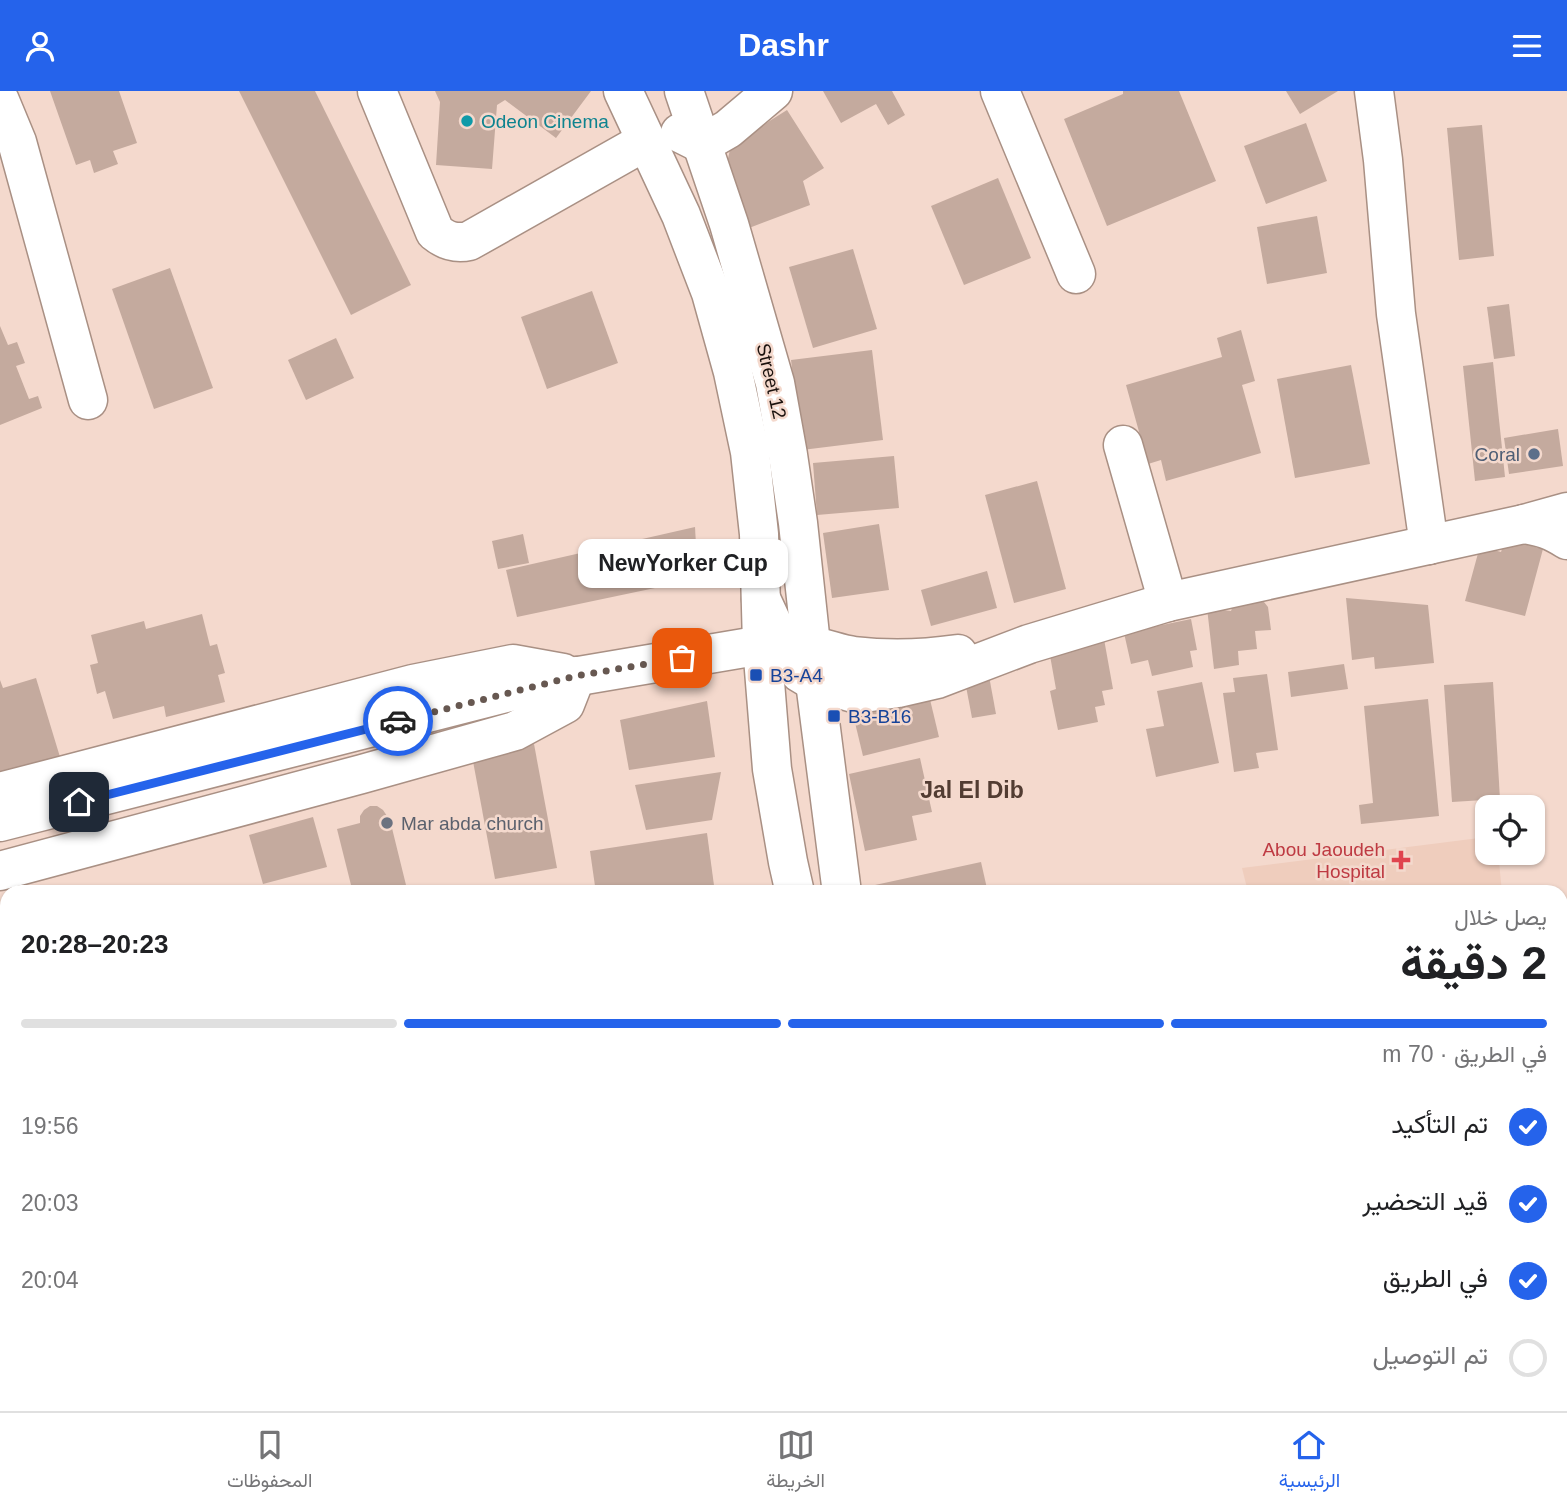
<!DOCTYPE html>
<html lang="ar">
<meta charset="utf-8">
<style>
body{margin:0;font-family:Helvetica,Vazirmatn,sans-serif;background:#f6f6f6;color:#202124;direction:rtl;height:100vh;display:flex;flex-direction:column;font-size:26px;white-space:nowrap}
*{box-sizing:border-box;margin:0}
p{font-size:23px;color:#757577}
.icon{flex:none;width:38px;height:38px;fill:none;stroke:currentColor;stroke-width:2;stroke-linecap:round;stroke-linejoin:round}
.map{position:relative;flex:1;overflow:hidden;direction:ltr}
.drawer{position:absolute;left:0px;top:794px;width:1568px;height:527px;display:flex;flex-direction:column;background:#fff;border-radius:21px 21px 0 0;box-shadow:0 2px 5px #0004;direction:rtl}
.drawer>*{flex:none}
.fabs{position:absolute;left:1475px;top:704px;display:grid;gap:14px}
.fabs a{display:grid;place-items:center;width:70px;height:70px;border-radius:14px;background:#fff;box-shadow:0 2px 5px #0004;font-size:35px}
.pin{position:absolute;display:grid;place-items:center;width:60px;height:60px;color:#fff;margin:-30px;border-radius:14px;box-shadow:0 4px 10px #0006}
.courier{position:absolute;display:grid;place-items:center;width:70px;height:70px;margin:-35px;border:5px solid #2563eb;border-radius:50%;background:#fff;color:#222;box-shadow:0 2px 9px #0007}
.bubble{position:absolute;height:49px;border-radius:14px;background:#fff;box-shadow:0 2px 5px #0004;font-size:23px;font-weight:700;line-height:49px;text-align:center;direction:rtl}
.overview em{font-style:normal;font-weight:700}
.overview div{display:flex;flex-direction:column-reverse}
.overview{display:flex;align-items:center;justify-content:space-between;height:119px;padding:0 21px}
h1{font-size:46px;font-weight:700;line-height:52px}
.bar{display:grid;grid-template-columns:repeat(4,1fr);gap:10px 7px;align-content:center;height:84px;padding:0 21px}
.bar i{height:9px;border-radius:5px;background:#e0e0e0}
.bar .current{background:#2563eb}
.bar p{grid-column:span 4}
ol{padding:0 21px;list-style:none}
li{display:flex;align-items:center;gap:21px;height:77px}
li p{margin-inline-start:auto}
li .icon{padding:7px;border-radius:50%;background:#2563eb;color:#fff;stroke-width:4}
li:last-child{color:#757577}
li i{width:38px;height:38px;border:4px solid #e0e0e0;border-radius:50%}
header{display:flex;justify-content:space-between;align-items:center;height:91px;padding:0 21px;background:#2563eb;color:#fff;font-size:32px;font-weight:700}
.dock{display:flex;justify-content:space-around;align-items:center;height:98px;border-top:2px solid #e0e0e0;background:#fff;font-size:19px;color:#757577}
.dock a{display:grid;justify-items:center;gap:4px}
.dock .current{color:#2563eb}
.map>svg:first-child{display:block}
.built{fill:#efcdbd}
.building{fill:#c4aa9e}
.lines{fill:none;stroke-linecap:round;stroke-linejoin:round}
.minor-casing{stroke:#a99084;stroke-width:41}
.major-casing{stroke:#a99084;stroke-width:41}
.highway-casing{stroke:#a99084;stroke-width:41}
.minor{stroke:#fff;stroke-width:38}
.major{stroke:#fff;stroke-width:38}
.highway{stroke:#fff;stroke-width:38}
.done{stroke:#675851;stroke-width:7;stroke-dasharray:0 12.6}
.route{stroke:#2563eb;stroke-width:9}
.culture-dot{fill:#0f9aa8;stroke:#f4d9cd;stroke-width:2.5}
.service-dot{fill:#5c6f8a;stroke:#f4d9cd;stroke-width:2.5}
.transit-dot{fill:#1a4fb4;stroke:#f4d9cd;stroke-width:2.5}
.worship-dot{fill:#6b7280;stroke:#f4d9cd;stroke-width:2.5}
.health-dot{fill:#e0444e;stroke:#f4d9cd;stroke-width:2.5}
.labels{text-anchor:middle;stroke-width:5;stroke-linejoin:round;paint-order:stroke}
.culture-label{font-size:19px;fill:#0d838f;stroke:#f4d9cd;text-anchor:start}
.street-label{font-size:19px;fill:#1b120e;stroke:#f4d9cd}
.service-label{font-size:19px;fill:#4e5e75;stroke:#f4d9cd;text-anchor:end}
.transit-label{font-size:19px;fill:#164399;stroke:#f4d9cd;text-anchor:start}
.worship-label{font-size:19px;fill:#5b616d;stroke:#f4d9cd;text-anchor:start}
.health-label{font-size:19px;fill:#be3a42;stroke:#f4d9cd;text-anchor:end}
.quarter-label{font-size:23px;font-weight:bold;fill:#523c32;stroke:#f4d9cd}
</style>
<header><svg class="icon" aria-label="menu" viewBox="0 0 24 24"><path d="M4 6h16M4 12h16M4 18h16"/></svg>Dashr<svg class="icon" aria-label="person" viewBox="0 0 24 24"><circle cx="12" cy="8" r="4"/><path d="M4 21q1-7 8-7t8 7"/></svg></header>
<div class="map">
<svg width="1567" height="1320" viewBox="0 0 1567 1320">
<rect width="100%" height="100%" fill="#f4d9cd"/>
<g class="built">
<polygon points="1487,746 1488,761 1498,761 1502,801 1248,801 1242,777"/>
<polygon points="1302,1314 1536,1314 1520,1320 1303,1320"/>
</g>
<g class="building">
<polygon points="50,0 119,0 137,52 113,60 118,73 94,82 90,69 76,74"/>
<polygon points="239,0 315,0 411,194 351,224"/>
<polygon points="435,0 591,0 556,47 505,9 497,14 492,78 436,74 440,11"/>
<polygon points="823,0 892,0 905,24 888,34 876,13 841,32"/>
<polygon points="1123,0 1179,0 1216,90 1107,135 1064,28 1123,3"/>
<polygon points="1286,0 1338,0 1300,23"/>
<polygon points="787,19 824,77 803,90 810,114 749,137 725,81 731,54"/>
<polygon points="1306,32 1327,90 1266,113 1244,55"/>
<polygon points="1482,34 1494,165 1459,169 1447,37"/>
<polygon points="998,87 1031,167 964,194 931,115"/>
<polygon points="1317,125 1327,182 1267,193 1257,136"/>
<polygon points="853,158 877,238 813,257 789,176"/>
<polygon points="170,177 213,297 154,318 112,198"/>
<polygon points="592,200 618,272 547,298 521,226"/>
<polygon points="1509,213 1515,265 1494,268 1487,216"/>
<polygon points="0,235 8,254 17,251 25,272 16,275 29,308 38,305 42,317 0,334"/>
<polygon points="1241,239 1255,290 1242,294 1261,362 1166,390 1161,369 1148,373 1126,294 1222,266 1217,247"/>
<polygon points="336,247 354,287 306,309 288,269"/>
<polygon points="872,259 883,349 802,359 791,269"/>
<polygon points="1493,271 1505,386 1475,390 1463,275"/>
<polygon points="1351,274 1370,373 1295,387 1277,288"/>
<polygon points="1558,338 1563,375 1509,383 1504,347"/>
<polygon points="894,365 899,417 817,424 813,372"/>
<polygon points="1037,390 1066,498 1014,512 985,404"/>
<polygon points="879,433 889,499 832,507 823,442"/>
<polygon points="695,436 696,454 690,465 674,483 655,497 517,526 506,479"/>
<polygon points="523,443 529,472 498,478 492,450"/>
<polygon points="1505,448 1543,458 1525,525 1465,510 1480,455 1501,461"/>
<polygon points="987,480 997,517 931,535 921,499"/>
<polygon points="1260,506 1268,516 1271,539 1255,540 1257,558 1238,560 1239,574 1214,578 1207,517 1231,520 1233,514"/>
<polygon points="1346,507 1428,514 1434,572 1375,578 1374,566 1352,569"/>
<polygon points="202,523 210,555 217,553 225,582 218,584 225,611 166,626 164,615 113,628 105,600 97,603 90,574 98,572 91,544 144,530 146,538"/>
<polygon points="1191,528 1197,559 1190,560 1193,576 1152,585 1148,569 1131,573 1124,542"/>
<polygon points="1104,548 1113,598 1102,600 1105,614 1095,616 1098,631 1058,639 1050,600 1056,598 1049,559"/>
<polygon points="1344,573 1348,598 1291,606 1288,581"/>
<polygon points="1267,583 1278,659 1256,662 1259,677 1234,681 1223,602 1235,601 1233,587"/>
<polygon points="989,585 996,623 972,627 965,590"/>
<polygon points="36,587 60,666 0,683 0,589 3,597"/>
<polygon points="1202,591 1219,672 1156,686 1146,638 1164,635 1157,600"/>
<polygon points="1493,591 1500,708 1452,711 1444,594"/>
<polygon points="927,596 939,646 863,665 851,615"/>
<polygon points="1428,608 1439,725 1361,733 1359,714 1373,712 1364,615"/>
<polygon points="707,610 715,666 629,679 620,629"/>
<polygon points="534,653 557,777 495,788 472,665"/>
<polygon points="920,667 932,721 912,725 917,749 865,760 849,683"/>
<polygon points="721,681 712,729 646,739 635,694"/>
<polygon points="370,715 377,715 383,719 387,725 389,725 406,794 375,802 353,802 337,738 360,732 360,725 364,719"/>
<polygon points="313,726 327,776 263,793 249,744"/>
<polygon points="707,742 715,802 596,802 590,760"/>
<polygon points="981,771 988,802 876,802 875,794"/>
<polygon points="7,936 7,1018 2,1020 0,1013 0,938"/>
<polygon points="7,1049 7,1071 6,1071 1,1051"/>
<polygon points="1567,1121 1567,1206 1566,1206 1561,1188 1561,1123"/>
<polygon points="134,1314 174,1314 176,1320 135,1320"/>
<polygon points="353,1314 442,1314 444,1320 355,1320"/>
<polygon points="1071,1314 1120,1314 1109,1320 1074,1320"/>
<polygon points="1327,1314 1437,1314 1439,1320 1329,1320"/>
</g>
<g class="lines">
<g class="minor-casing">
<g id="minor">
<path d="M377 0 435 141C446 150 456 153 469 150L646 50"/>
<polyline points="623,0 681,124 711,202 733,281 750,361 759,443 762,554 772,678 788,771 795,802"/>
<polyline points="684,0 729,133 775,292 788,364 798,432 815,591 842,802"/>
<polyline points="1000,0 1076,183"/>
<polyline points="1374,0 1383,69 1396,223 1429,454"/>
<polyline points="0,10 17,51 88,309"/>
<polyline points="680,42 702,53 728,38 773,0"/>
<polyline points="1123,354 1168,511"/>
<path d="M1524 433C1542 436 1552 439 1567 449"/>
<polyline points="0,780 362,683 515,640 565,613 576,585"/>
<polyline points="1561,854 1567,852"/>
<polyline points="986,1314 989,1320"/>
<polyline points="1029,1314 1032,1320"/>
<polyline points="728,1320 747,1314"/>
<polyline points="1247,1320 1261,1314"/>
</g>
</g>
<g class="major-casing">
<g id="major">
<polyline points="761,508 791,572 800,582 815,591 857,603 898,597 937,588 1029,553 1168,511 1524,433 1567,421"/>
<path d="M762 554C778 553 795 553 811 555 826 557 839 563 854 565 889 569 923 568 958 563"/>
</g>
</g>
<g class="highway-casing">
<g id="highway">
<polyline points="0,701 413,593 513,573 563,582"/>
<polyline points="0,731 561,588 762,554"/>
</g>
</g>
<use href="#minor" class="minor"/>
<use href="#major" class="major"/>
<use href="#highway" class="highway"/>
</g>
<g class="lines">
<polyline class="done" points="398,630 576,585 682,567"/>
<polyline class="route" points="79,711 398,630"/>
</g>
<circle class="culture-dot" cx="467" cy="30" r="7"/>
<circle class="service-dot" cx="1534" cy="363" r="7"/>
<g class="transit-dot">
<rect x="749" y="577" width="14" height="14" rx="3.5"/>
<rect x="827" y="618" width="14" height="14" rx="3.5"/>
</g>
<circle class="worship-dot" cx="387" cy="732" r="7"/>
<path class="health-dot" d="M1397.5 758.5h7v7h7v7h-7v7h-7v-7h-7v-7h7z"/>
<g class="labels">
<g class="culture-label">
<text x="481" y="37">Odeon Cinema</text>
</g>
<g class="street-label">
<text transform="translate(772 290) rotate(77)" y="7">Street 12</text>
</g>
<g class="service-label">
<text x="1520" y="370">Coral</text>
</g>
<g class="transit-label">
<text x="770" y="591">B3-A4</text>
<text x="848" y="632">B3-B16</text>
</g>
<g class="worship-label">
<text x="401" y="739">Mar abda church</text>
</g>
<g class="health-label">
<text x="1385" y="765">Abou Jaoudeh<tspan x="1385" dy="22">Hospital</tspan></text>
</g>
<g class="quarter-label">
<text x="972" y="707">Jal El Dib</text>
</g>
</g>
</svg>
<div class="fabs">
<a><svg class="icon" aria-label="locate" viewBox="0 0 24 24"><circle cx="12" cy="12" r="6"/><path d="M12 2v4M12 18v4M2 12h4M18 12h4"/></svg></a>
</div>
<div class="pin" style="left:682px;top:567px;background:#ea580c"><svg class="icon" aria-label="bag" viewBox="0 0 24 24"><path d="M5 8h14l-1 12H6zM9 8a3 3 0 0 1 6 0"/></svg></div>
<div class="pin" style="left:79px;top:711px;background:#1f2937"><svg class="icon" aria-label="home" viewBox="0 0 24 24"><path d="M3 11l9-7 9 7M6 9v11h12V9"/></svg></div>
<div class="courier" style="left:398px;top:630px"><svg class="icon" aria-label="car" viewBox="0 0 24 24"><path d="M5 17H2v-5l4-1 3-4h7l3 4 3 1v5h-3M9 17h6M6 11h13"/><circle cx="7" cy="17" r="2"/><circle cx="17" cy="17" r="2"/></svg></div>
<div class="bubble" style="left:578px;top:448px;width:210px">NewYorker Cup</div>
<section class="drawer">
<div class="overview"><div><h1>2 دقيقة</h1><p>يصل خلال</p></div><em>20:23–20:28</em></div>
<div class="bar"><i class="current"></i><i class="current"></i><i class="current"></i><i></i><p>في الطريق · 70 m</p></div>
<ol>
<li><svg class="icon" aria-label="check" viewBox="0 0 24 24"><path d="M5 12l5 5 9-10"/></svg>تم التأكيد<p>19:56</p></li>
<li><svg class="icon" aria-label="check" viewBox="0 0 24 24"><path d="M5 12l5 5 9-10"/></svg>قيد التحضير<p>20:03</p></li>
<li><svg class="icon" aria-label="check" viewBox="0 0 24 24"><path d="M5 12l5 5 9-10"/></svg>في الطريق<p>20:04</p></li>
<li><i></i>تم التوصيل</li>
</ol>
</section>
</div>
<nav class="dock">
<a class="current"><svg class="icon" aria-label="home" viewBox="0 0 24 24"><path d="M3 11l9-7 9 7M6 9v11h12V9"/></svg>الرئيسية</a>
<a><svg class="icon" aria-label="map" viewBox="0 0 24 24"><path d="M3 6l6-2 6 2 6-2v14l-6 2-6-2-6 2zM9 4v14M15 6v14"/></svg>الخريطة</a>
<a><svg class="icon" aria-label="saved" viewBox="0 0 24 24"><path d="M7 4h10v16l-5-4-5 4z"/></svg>المحفوظات</a>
</nav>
